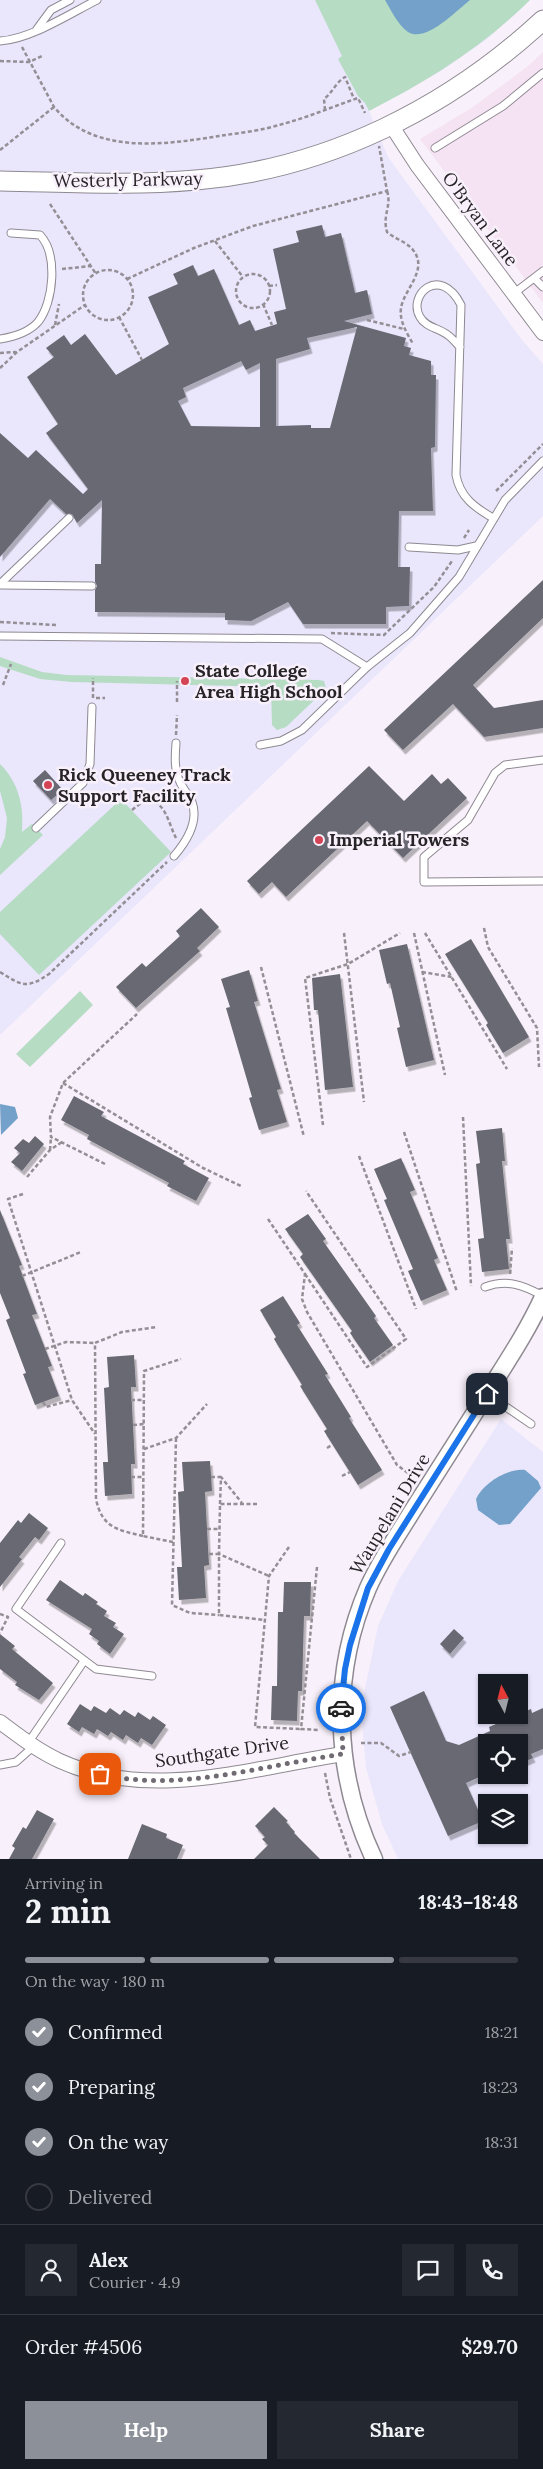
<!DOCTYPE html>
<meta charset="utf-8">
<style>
body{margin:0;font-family:Lora,serif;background:#242831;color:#f1f3f6;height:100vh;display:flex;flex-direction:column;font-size:19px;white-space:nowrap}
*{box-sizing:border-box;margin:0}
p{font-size:16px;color:#9ea1a6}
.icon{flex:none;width:28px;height:28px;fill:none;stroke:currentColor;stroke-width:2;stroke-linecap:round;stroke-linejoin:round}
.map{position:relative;height:1859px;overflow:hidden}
.side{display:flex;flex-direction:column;background:#171b24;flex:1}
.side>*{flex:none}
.needle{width:32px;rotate:353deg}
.fabs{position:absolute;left:478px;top:1674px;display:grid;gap:10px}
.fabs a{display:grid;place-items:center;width:50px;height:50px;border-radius:0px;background:#171b24;box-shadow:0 1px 4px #0004;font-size:25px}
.pin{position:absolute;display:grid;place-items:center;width:42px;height:42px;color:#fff;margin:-21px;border-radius:10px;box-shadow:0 2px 8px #0006}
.courier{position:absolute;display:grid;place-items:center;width:50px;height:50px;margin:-25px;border:4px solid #1a73e8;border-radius:50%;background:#fff;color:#222;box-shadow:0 1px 6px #0007}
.head em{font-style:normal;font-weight:700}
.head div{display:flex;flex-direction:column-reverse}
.head{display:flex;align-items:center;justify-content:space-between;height:85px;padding:0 25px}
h1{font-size:32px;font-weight:700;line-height:38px}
.bar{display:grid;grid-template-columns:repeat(4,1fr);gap:8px 5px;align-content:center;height:60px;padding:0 25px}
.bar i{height:6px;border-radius:4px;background:#363941}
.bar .active{background:#8c9099}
.bar p{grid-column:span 4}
.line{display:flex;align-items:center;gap:12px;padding:0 25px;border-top:1px solid #363941}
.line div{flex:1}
.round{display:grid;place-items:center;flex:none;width:52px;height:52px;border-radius:0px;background:#242831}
ol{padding:0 25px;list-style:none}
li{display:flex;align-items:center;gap:15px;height:55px}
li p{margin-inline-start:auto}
li .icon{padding:5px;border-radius:50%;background:#8c9099;color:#fff;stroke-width:4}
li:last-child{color:#9ea1a6}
li i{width:28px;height:28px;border:2px solid #363941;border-radius:50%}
.primary-button{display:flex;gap:10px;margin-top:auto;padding:10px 25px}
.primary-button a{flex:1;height:58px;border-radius:0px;background:#8c9099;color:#fff;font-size:20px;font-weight:700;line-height:58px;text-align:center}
.primary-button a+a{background:#242831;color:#f1f3f6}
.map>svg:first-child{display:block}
.commercial{fill:#f5e3f4}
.education{fill:#eae6fc;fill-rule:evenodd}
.green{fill:#b6dcc4}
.water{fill:#73a1c9}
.building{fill:#686973;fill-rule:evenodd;filter:url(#shadow)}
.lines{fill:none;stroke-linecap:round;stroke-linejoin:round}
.service-casing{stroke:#8f8992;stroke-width:9}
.minor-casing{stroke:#8f8992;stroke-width:16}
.tertiary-casing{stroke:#8f8992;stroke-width:19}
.secondary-casing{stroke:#8f8992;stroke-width:21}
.path{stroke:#948e95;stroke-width:2.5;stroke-dasharray:4 2.5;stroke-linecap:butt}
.service{stroke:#fff;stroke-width:7}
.minor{stroke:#fff;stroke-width:14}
.tertiary{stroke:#fff;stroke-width:16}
.secondary{stroke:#fff;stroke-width:19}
.done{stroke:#706b72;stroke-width:5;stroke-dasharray:0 9}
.route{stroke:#1a73e8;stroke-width:6}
.poi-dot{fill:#d54454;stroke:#f8f0fa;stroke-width:2}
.labels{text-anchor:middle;stroke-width:5;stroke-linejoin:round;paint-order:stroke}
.street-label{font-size:18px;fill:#272428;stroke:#f8f0fa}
.poi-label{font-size:18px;font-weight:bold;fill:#272428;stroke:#f8f0fa;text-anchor:start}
</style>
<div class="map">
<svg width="543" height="1859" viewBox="0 0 543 1859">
<defs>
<filter id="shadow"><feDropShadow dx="2.5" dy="4.5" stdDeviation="0" flood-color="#0004"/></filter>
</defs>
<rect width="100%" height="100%" fill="#f8f0fa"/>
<polygon class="commercial" points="543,52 543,303 420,139 473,107 528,66"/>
<g class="education">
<polygon points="0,0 530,0 486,40 441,71 369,111 388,157 522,340 543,364 543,516 0,1035"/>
<path d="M501 1419 543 1452V1859H398L382 1824 366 1768 361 1708 378 1626 398 1581ZM486 1682H519V1715H486ZM486 1742H519V1775H486ZM486 1802H519V1835H486Z"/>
</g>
<g class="green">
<path d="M315 0H530C483 47 428 81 369 111L365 103 358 96 338 59 342 56Z"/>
<polygon points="0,657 42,672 66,675 319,680 324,681 326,689 286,727 277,730 272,725 271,687 72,682 40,679 0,666"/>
<path d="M0 764C19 783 24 806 22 832L32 824 43 835 0 875V849L5 837 7 818 0 791Z"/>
<polygon points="121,799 171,852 39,975 0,934 0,912"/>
<polygon points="80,991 93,1005 30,1067 16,1054"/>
</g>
<g class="water">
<path d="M385 0H470C456 11 426 43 408 32 398 25 391 10 385 0Z"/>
<polygon points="0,1104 15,1107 18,1118 1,1135"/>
<path d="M525 1470 538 1481 541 1488 510 1524 499 1525 478 1510 476 1499C483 1483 508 1468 525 1470Z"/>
</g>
<g class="building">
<path d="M322 225 325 237 341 233 355 293 367 290 372 314 344 321 406 338 404 346 411 348 409 355 431 361V375H436L435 447 431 448 433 511H399L398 567H410L409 606 386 607V624H303L288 602 251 621 225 620V613L95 612V590L97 586 95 582V564H101L102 500 77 523 72 514H66L50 499 0 557V433L28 458 36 450 83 494 88 489 46 433 58 424 27 377 54 357 46 348 64 335 71 345 85 334 116 375 169 344 148 297 178 284 173 274 193 265 198 276 214 269 239 325 250 320 255 331 277 324 274 312 286 309 273 249 299 242 296 231ZM357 327 330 428H311V425L276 426V359L310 349 307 338ZM241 361 246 370 260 363V427L191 426 178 401 186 397 183 388Z"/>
<polygon points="543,580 543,618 473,685 494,708 543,700 543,728 484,737 453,704 403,750 384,730"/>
<polygon points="369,766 404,801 432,774 441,784 448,778 467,798 403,858 367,821 286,897 272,882 259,894 247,881"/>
<polygon points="45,770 63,790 51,800 33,781"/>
<polygon points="201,908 219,927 197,948 200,951 136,1008 116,987 142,963 146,967 180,936 176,931"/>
<polygon points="471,939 529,1037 503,1053 486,1025 488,1023 445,954"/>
<polygon points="407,944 434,1060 406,1067 397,1028 400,1027 390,983 387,984 379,950"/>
<polygon points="249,970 258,1001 254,1002 281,1089 277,1090 287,1122 259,1130 249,1098 252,1097 226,1008 230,1007 221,979"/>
<polygon points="340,974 353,1087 325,1090 318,1010 314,1010 312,978"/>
<polygon points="74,1096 104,1112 101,1116 185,1161 183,1164 209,1178 196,1201 167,1186 169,1183 87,1139 89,1135 61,1120"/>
<polygon points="502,1128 505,1161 502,1161 510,1239 506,1239 509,1269 482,1272 478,1239 484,1238 476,1164 480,1163 476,1131"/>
<polygon points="35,1136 44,1144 22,1171 11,1162 20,1153 14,1148 23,1139 29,1143"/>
<polygon points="401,1158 415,1190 410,1192 438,1258 434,1260 447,1290 421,1301 408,1271 413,1269 384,1200 387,1199 374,1169"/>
<polygon points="0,1210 22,1265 19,1266 37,1314 32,1315 52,1366 48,1367 59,1396 35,1405 23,1374 26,1373 6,1320 10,1318 0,1293"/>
<polygon points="308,1214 326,1239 323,1241 376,1316 374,1318 393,1345 370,1362 350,1333 352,1331 300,1257 303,1254 285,1229"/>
<polygon points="283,1296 300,1323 297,1325 328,1374 325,1375 351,1417 349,1418 382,1470 358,1485 324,1431 327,1429 300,1386 302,1385 274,1339 276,1337 260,1310"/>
<polygon points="134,1355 136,1387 131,1387 135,1464 131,1464 132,1494 105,1496 103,1462 108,1462 104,1388 109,1387 107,1357"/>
<polygon points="210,1461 212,1491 205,1492 209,1565 204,1566 206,1598 179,1600 177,1567 182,1567 178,1492 184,1491 182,1462"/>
<polygon points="29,1513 48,1528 39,1540 35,1537 19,1557 22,1559 0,1587 0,1543 18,1520 21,1523"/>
<polygon points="60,1580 83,1596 85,1593 98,1602 96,1604 107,1611 104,1616 116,1623 113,1627 124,1634 110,1654 97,1644 99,1641 89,1634 92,1629 46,1600"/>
<polygon points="284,1582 311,1582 310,1616 304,1616 302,1691 298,1691 297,1721 271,1720 272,1686 277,1686 278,1612 283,1612"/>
<polygon points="454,1629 464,1638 450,1654 440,1644"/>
<polygon points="0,1634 15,1646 12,1649 53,1683 39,1700 15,1685 17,1682 0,1669"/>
<polygon points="424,1691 446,1741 459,1745 490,1731 489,1727 531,1709 532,1713 543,1708 543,1749 531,1754 533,1758 519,1764 519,1742 486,1742 486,1774 466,1783 483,1821 448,1836 390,1707"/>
<polygon points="80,1704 91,1711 94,1706 106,1713 110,1708 120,1715 124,1710 135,1717 138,1712 150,1720 153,1716 166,1725 152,1745 141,1738 138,1743 126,1735 123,1740 111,1732 108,1736 97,1729 94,1734 82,1727 79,1732 67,1724"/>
<polygon points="274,1807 288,1821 286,1822 295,1832 294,1833 320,1859 254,1859 268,1845 262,1839 265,1837 255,1826"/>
<polygon points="37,1810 54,1819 32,1859 9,1859 15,1848 12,1846 23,1827 26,1829"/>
<polygon points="142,1824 167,1834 166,1838 183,1845 177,1859 128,1859"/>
</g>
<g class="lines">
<g class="service-casing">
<g id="service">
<polyline points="37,29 51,10 70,0"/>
<path d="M0 41C31 39 69 14 97 0"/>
<polyline points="435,148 503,106 543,73"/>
<polyline points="535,279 543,287"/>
<polyline points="513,294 543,271"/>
<path d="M0 339C13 337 29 332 38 322 54 302 58 254 40 235L11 233"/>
<path d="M460 347C456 343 453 339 449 336 440 328 426 328 420 317 407 295 440 264 461 305L456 475C460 497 474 507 493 518"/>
<polyline points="409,547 458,550 476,546"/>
<polyline points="0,584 69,518"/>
<polyline points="0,585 92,586"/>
<polyline points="0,636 322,639 367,667"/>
<polyline points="260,745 281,741 302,730 367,667 410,633 459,577 505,500 543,461"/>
<polyline points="543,760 505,765 495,773 468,820 424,857 424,882 543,881"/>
<polyline points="36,828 83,783 90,764 92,707"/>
<path d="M174 856C186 842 199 821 192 802 189 795 183 789 180 782 174 770 175 756 176 743"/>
<path d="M485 1287C507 1279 523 1285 543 1296"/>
<polyline points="487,1394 531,1424"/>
<polyline points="61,1543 16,1609 96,1669 152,1676"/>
<polyline points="28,1743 84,1661"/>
<polyline points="0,1765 16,1762 33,1747"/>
</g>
</g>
<g class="minor-casing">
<g id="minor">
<polyline points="391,125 417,165 543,333"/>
<path d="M0 1722C19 1736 38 1751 60 1761 150 1802 251 1768 343 1754"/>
</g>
</g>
<g class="tertiary-casing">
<path id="tertiary" d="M374 1859C334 1774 330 1676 368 1588 380 1561 397 1536 413 1510 437 1472 462 1433 486 1395 506 1363 527 1332 543 1297"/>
</g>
<g class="secondary-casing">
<path id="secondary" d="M0 181C65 182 131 186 196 180 327 169 448 108 543 20"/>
</g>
<g class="path">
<path d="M22 47 54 107C94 155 163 145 219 136 238 133 260 131 279 125 306 118 332 107 358 98L365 113"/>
<polyline points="0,61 29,62 42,56"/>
<path d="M325 110 324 99C332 93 337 81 345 77L354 99"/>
<polyline points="0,150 54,107"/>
<path d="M387 191C392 206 382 215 387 232 395 239 407 242 413 250 429 270 404 289 401 308 399 321 407 333 413 344"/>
<polyline points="50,204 96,274"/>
<polyline points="215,241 243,277"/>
<polyline points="62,269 91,266"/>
<circle cx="108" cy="295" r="25"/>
<circle cx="253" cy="291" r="17"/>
<polyline points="127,279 194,248 253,226 387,191 379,146"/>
<polyline points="269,286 277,285"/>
<polyline points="263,304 272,325"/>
<polyline points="119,317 142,360"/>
<polyline points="367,320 404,329"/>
<polyline points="55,325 59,304"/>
<polyline points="0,353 16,352"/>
<polyline points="0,368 17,352 85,305"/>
<polyline points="496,491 543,444"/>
<polyline points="464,538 469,530"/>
<polyline points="0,622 56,625"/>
<polyline points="331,633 384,635 434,587 452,561"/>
<polyline points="3,685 11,664"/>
<polyline points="93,698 93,678"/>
<polyline points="96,698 105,698"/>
<polyline points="177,702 177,681"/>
<polyline points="176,735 177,715"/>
<path d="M132 810 145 800C166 800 168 823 176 838"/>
<polyline points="484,928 488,947 537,1028 539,1067"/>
<polyline points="344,933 364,1102"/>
<polyline points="414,933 445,1075"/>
<polyline points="425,933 507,1069"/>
<polyline points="261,967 304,1137"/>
<path d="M0 972C22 986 27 989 49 974L167 862"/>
<polyline points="422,972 452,977"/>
<polyline points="63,1083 203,1168 241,1186"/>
<polyline points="463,1117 471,1286"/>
<polyline points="323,1125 305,978 348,964 400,933"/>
<polyline points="404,1132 457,1292"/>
<polyline points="50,1150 51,1137"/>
<polyline points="359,1156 416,1309"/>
<polyline points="105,1164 51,1137 50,1117 63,1083 137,1014"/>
<polyline points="27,1177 50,1150 62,1142"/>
<polyline points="23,1194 8,1199 72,1400 95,1434"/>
<polyline points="268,1219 305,1274 302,1299 307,1312 397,1465 412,1476"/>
<polyline points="305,1274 367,1367 406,1339 306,1191"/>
<polyline points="510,1274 512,1248"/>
<polyline points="22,1276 81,1252"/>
<polyline points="45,1349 66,1342 95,1343"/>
<polyline points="131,1400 144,1400"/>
<polyline points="43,1402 46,1407 72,1400"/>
<polyline points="133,1425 144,1424"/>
<polyline points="176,1438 172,1605 190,1613 219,1615"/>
<polyline points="327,1448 332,1445"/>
<polyline points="144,1449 176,1438 207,1404"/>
<polyline points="342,1476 350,1472"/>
<polyline points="131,1477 144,1477"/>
<polyline points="211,1477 221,1477"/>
<polyline points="220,1504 221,1477 242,1503"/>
<polyline points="257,1504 220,1504 219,1554 269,1576"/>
<polyline points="207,1529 220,1529"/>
<path d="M143 1536C118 1530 102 1528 96 1499L95 1343 122 1332 157 1327"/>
<polyline points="173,1542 143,1536 144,1371 181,1359"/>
<polyline points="289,1547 269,1576 255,1727 301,1729"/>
<polyline points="209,1554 219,1554 219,1615 265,1620"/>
<polyline points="317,1567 301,1729 320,1730"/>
<polyline points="0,1614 8,1617 0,1633"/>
<polyline points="361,1743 381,1743 399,1756 411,1752"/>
<polyline points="325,1773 330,1798 351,1859"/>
</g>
<use href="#service" class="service"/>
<use href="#minor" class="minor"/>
<use href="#tertiary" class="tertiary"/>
<use href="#secondary" class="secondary"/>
</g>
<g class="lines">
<path class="done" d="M100 1774C179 1793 264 1765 343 1754L341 1708"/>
<polyline class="route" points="341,1708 345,1669 350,1645 368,1588 389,1549 487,1394"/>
</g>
<g class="poi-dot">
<circle cx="185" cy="681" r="5"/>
<circle cx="48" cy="785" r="5"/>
<circle cx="319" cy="840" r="5"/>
</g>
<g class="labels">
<g class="street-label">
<text transform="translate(128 180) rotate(-1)" y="6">Westerly Parkway</text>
<text transform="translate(480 219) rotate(53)" y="6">O'Bryan Lane</text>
<text transform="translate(390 1514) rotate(-59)" y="6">Waupelani Drive</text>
<text transform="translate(222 1752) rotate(-8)" y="6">Southgate Drive</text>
</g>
<g class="poi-label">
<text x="195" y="677">State College<tspan x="195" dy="21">Area High School</tspan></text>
<text x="58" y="781">Rick Queeney Track<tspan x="58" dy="21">Support Facility</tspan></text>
<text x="329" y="846">Imperial Towers</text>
</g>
</g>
</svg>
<div class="fabs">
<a><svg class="needle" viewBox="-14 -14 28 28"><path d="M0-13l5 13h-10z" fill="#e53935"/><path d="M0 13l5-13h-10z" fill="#9ea1a6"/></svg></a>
<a><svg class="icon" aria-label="locate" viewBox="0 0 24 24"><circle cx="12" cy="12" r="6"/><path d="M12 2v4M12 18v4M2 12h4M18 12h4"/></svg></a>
<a><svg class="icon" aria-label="layers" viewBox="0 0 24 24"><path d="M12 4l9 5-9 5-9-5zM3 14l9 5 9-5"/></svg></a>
</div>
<div class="pin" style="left:100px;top:1774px;background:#ea580c"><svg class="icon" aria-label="bag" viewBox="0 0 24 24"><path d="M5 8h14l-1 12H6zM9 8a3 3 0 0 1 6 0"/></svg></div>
<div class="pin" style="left:487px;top:1394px;background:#1f2937"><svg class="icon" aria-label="home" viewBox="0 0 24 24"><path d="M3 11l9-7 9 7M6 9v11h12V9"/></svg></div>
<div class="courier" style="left:341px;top:1708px"><svg class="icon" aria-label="car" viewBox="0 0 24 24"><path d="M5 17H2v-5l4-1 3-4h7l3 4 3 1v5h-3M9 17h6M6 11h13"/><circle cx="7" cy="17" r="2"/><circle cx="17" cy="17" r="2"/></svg></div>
</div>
<section class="side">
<div class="head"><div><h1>2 min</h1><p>Arriving in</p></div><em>18:43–18:48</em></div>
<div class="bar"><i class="active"></i><i class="active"></i><i class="active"></i><i></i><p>On the way · 180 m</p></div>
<ol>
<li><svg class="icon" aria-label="check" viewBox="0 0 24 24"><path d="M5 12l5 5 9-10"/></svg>Confirmed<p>18:21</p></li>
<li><svg class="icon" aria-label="check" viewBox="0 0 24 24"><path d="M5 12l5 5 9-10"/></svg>Preparing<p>18:23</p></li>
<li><svg class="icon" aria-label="check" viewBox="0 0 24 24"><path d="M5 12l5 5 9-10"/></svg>On the way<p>18:31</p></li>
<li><i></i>Delivered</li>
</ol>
<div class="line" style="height:90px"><a class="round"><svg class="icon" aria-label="person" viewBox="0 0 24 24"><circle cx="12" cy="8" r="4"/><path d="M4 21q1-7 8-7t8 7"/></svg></a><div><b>Alex</b><p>Courier · 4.9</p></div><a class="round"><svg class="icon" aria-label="chat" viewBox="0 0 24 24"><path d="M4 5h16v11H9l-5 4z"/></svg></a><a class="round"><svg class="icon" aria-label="phone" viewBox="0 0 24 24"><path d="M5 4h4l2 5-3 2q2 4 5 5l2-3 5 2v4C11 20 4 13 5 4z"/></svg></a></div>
<div class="line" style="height:65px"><div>Order #4506</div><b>$29.70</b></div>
<div class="primary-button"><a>Help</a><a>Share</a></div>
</section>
